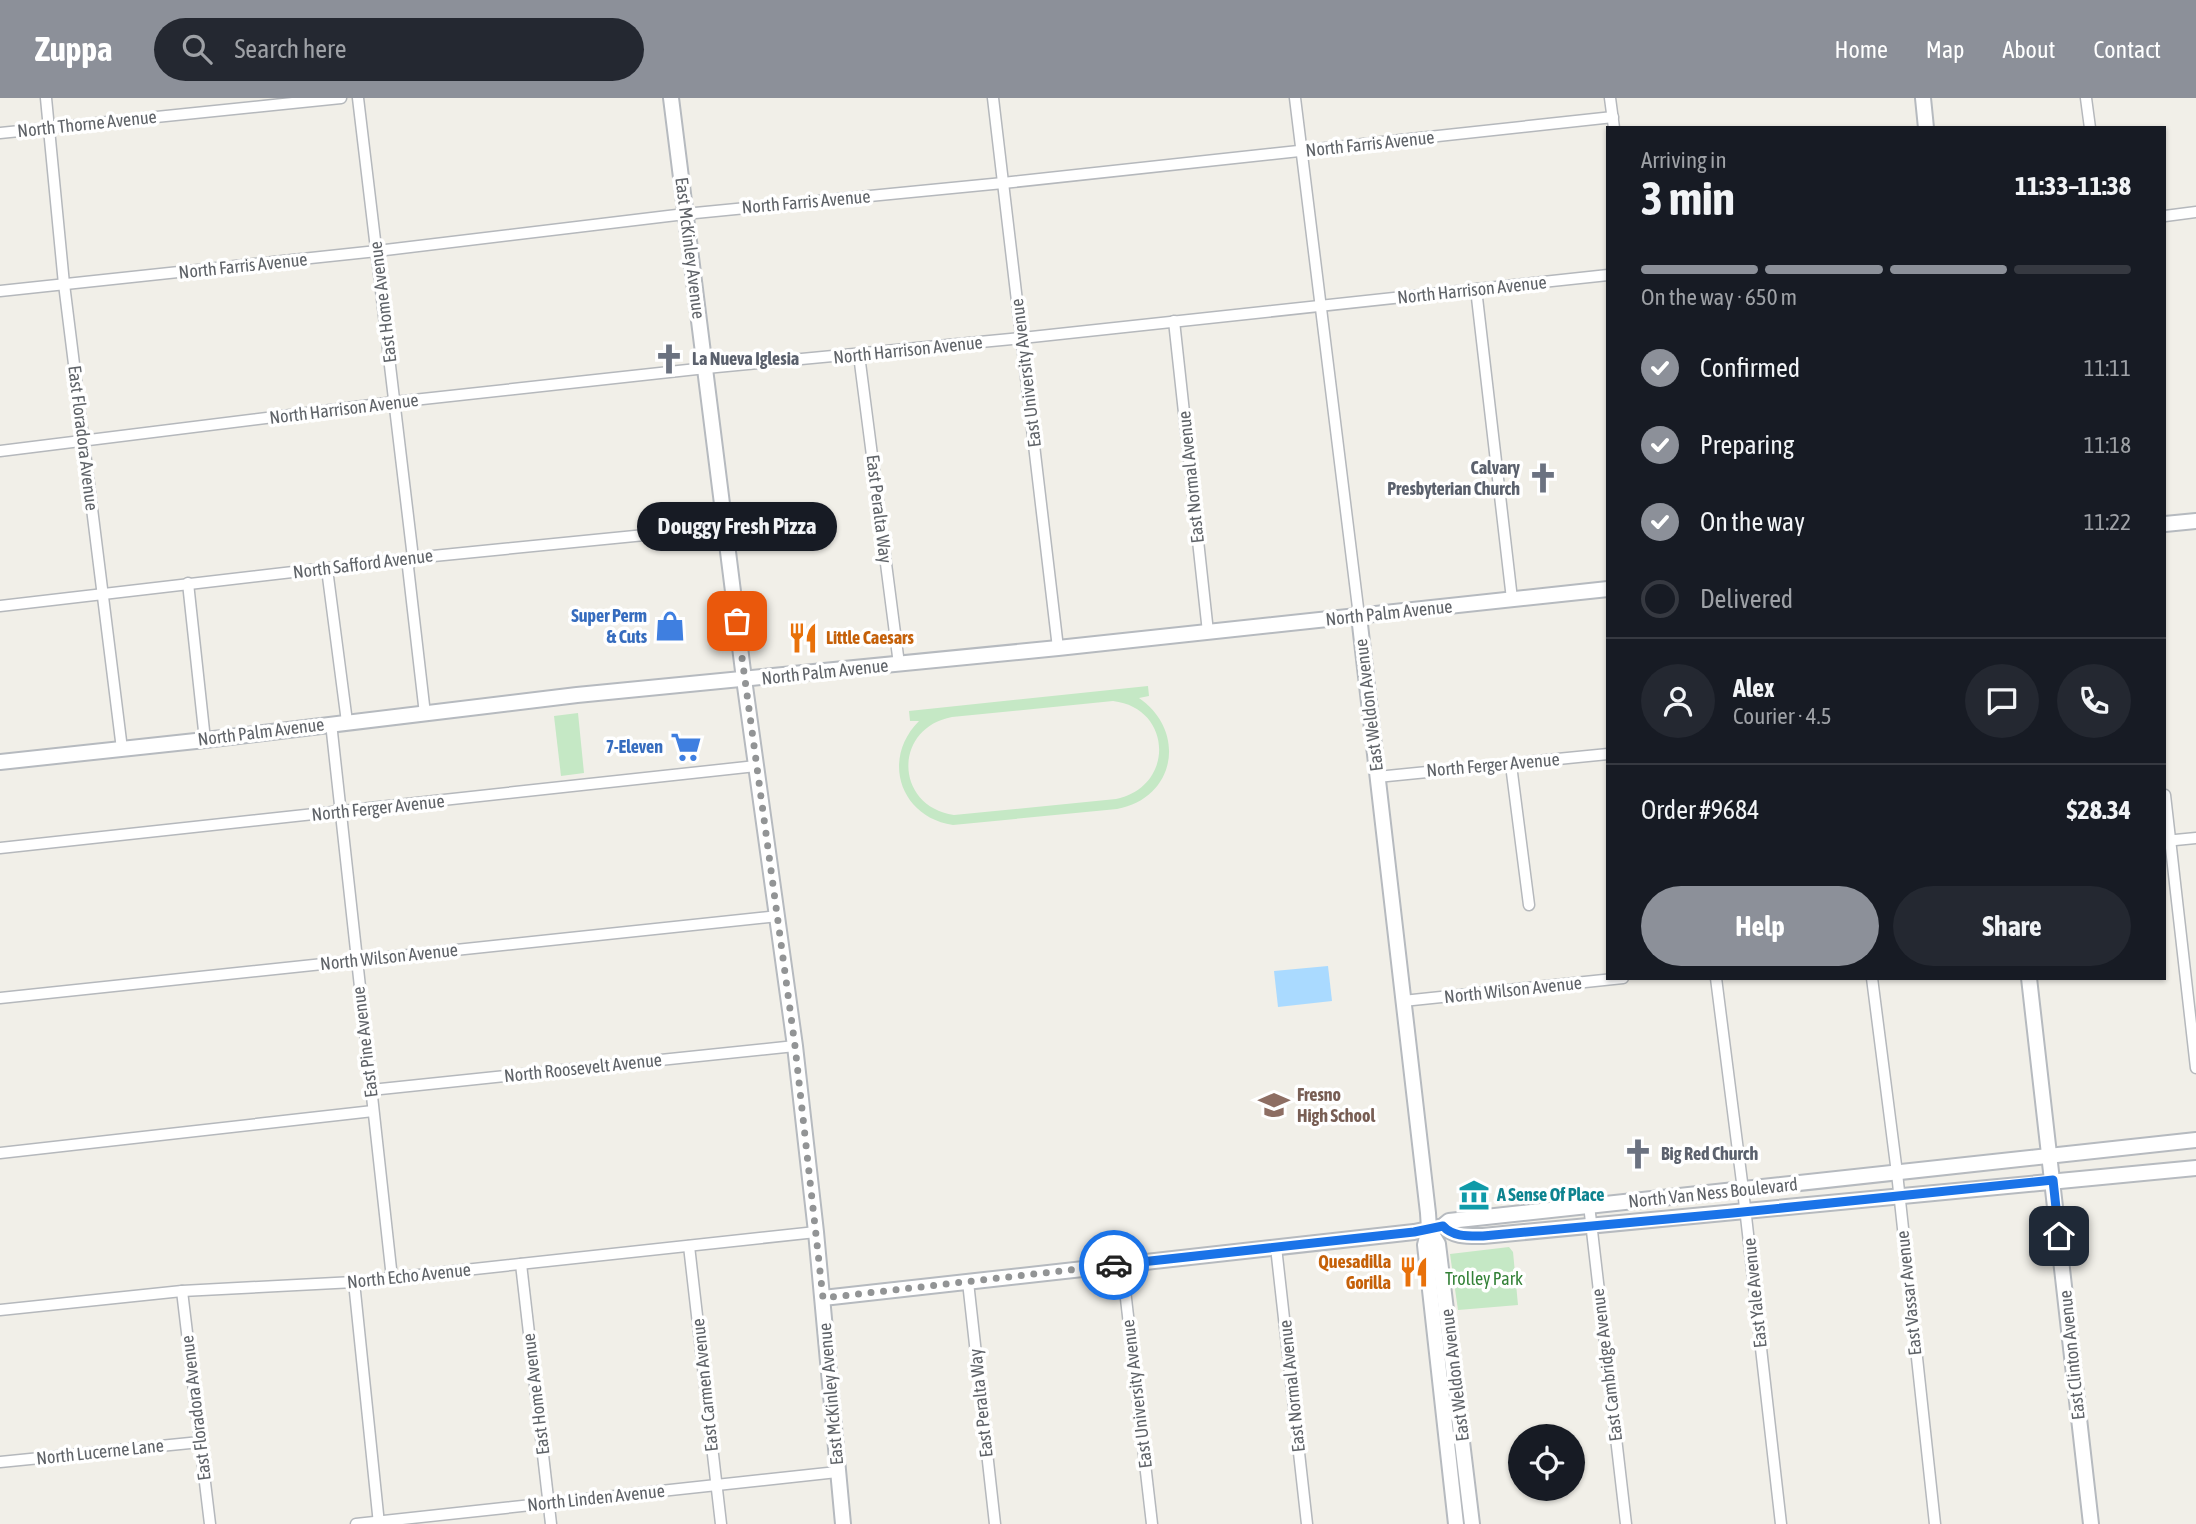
<!DOCTYPE html>
<meta charset="utf-8">
<style>
body{margin:0;font-family:"Asap Condensed",sans-serif;background:#242831;color:#f1f3f6;height:100vh;display:flex;flex-direction:column;font-size:26px;white-space:nowrap}
*{box-sizing:border-box;margin:0}
p{font-size:23px;color:#9ea1a6}
.icon{flex:none;width:38px;height:38px;fill:none;stroke:currentColor;stroke-width:2;stroke-linecap:round;stroke-linejoin:round}
.map{position:relative;flex:1;overflow:hidden}
.sheet{position:absolute;left:1606px;top:28px;width:560px;height:854px;display:flex;flex-direction:column;background:#171b24;border-radius:0px;box-shadow:0 2px 5px #0004}
.sheet>*{flex:none}
.fabs{position:absolute;left:1508px;top:1326px;display:grid;gap:14px}
.fabs a{display:grid;place-items:center;width:77px;height:77px;border-radius:50%;background:#171b24;box-shadow:0 2px 5px #0004;font-size:35px}
.pin{position:absolute;display:grid;place-items:center;width:60px;height:60px;color:#fff;margin:-30px;border-radius:14px;box-shadow:0 4px 10px #0006}
.courier{position:absolute;display:grid;place-items:center;width:70px;height:70px;margin:-35px;border:5px solid #1a73e8;border-radius:50%;background:#fff;color:#222;box-shadow:0 2px 9px #0007}
.bubble{position:absolute;height:49px;border-radius:24px;background:#171b24;box-shadow:0 2px 5px #0004;font-size:23px;font-weight:700;line-height:49px;text-align:center}
.overview em{font-style:normal;font-weight:700}
.overview div{display:flex;flex-direction:column-reverse}
.overview{display:flex;align-items:center;justify-content:space-between;height:119px;padding:0 35px}
h1{font-size:46px;font-weight:700;line-height:52px}
.bar{display:grid;grid-template-columns:repeat(4,1fr);gap:10px 7px;align-content:center;height:84px;padding:0 35px}
.bar i{height:9px;border-radius:5px;background:#363941}
.bar .selected{background:#8c9099}
.bar p{grid-column:span 4}
.line{display:flex;align-items:center;gap:18px;padding:0 35px;border-top:2px solid #363941}
.line div{flex:1}
.round{display:grid;place-items:center;flex:none;width:74px;height:74px;border-radius:37px;background:#242831}
ol{padding:0 35px;list-style:none}
li{display:flex;align-items:center;gap:21px;height:77px}
li p{margin-inline-start:auto}
li .icon{padding:7px;border-radius:50%;background:#8c9099;color:#fff;stroke-width:4}
li:last-child{color:#9ea1a6}
li i{width:38px;height:38px;border:4px solid #363941;border-radius:50%}
.button{display:flex;gap:14px;margin-top:auto;padding:14px 35px}
.button a{flex:1;height:80px;border-radius:42px;background:#8c9099;color:#fff;font-size:28px;font-weight:700;line-height:80px;text-align:center}
.button a+a{background:#242831;color:#f1f3f6}
header{display:flex;align-items:center;gap:42px;box-sizing:border-box;height:98px;padding:0 35px;background:#8c9099;color:#fff}
header strong{font-size:33px}
nav{display:flex;gap:38px;margin-inline-start:auto;font-size:24px}
.search{width:490px;height:63px;background:#242831;display:flex;align-items:center;gap:18px;box-sizing:border-box;padding:0 24px;border-radius:38px;color:#9ea1a6;font-size:26px}
.map>svg:first-child{display:block}
.green{fill:#c5e8c5;fill-rule:evenodd}
.water{fill:#aadaff}
.lines{fill:none;stroke-linecap:round;stroke-linejoin:round}
.street-casing{stroke:#b5b8bc;stroke-width:13}
.secondary-casing{stroke:#b6babf;stroke-width:18}
.street{stroke:#fff;stroke-width:10}
.secondary{stroke:#fff;stroke-width:14}
.done{stroke:#929495;stroke-width:7;stroke-dasharray:0 12.6}
.route{stroke:#1a73e8;stroke-width:9}
.labels{text-anchor:middle;stroke-width:7;stroke-linejoin:round;paint-order:stroke}
.street-label{font-size:18px;fill:#5f6368;stroke:#fff}
.worship-label{font-size:18px;font-weight:bold;fill:#5b616d;stroke:#fff;text-anchor:start}
.shop-label{font-size:18px;font-weight:bold;fill:#366cbe;stroke:#fff;text-anchor:end}
.food-label{font-size:18px;font-weight:bold;fill:#c56008;stroke:#fff;text-anchor:start}
.education-label{font-size:18px;font-weight:bold;fill:#785e54;stroke:#fff;text-anchor:start}
.culture-label{font-size:18px;font-weight:bold;fill:#0d838f;stroke:#fff;text-anchor:start}
.park-label{font-size:18px;fill:#348238;stroke:#fff}
</style>
<header>
<strong>Zuppa</strong>
<div class="search"><svg class="icon" aria-label="search" viewBox="0 0 24 24"><circle cx="10" cy="10" r="6"/><path d="M15 15l6 6"/></svg>Search here</div>
<nav><a>Home</a><a>Map</a><a>About</a><a>Contact</a></nav>
</header>
<div class="map">
<svg width="2196" height="1426" viewBox="0 0 2196 1426">
<rect width="100%" height="100%" fill="#f1efe8"/>
<g class="green">
<path d="M1148 588 1149 598 1139 600C1187 633 1176 700 1117 711L953 727C900 719 881 661 919 623H910L909 613ZM1113 603C1173 610 1175 689 1116 701L954 717C894 708 893 630 952 619Z"/>
<polygon points="578,615 584,675 561,678 554,618"/>
<polygon points="1509,1149 1513,1154 1518,1207 1458,1212 1450,1156"/>
</g>
<polygon class="water" points="1328,868 1332,903 1278,909 1274,873"/>
<g class="lines">
<g class="street-casing">
<g id="street">
<polyline points="46,0 64,186 122,651"/>
<polyline points="358,0 413,460 408,469 425,616"/>
<polyline points="993,0 1058,550"/>
<polyline points="1295,0 1359,518"/>
<polyline points="1610,0 1614,30"/>
<polyline points="2086,0 2090,30"/>
<polyline points="0,35 341,0"/>
<polyline points="2165,118 2196,114"/>
<polyline points="1476,191 1512,501"/>
<polyline points="0,193 377,153 685,116 1003,85 1613,19"/>
<polyline points="1174,223 1208,534"/>
<polyline points="859,257 899,566"/>
<polyline points="0,353 395,304 706,270 1022,240 1608,177"/>
<polyline points="327,471 347,624"/>
<polyline points="188,485 205,642"/>
<polyline points="0,508 413,460 726,429"/>
<polyline points="331,625 392,1180"/>
<polyline points="1511,667 1529,807"/>
<polyline points="1377,679 1608,656"/>
<polyline points="2165,697 2196,970"/>
<polyline points="2165,743 2196,740"/>
<polyline points="0,750 756,668"/>
<polyline points="1716,880 1743,1092 1781,1426"/>
<polyline points="1872,880 1897,1075 1935,1426"/>
<polyline points="0,900 778,818"/>
<polyline points="1403,903 1623,880"/>
<polyline points="371,992 795,948"/>
<polyline points="0,1055 373,1013"/>
<polyline points="1589,1107 1626,1426"/>
<polyline points="689,1148 721,1426"/>
<polyline points="1276,1149 1307,1426"/>
<polyline points="521,1166 551,1426"/>
<polyline points="1122,1166 1152,1426"/>
<polyline points="354,1184 379,1426"/>
<polyline points="968,1184 995,1426"/>
<polyline points="182,1193 210,1426"/>
<polyline points="0,1212 182,1193 354,1184 816,1134"/>
<polyline points="0,1364 200,1344"/>
<polyline points="356,1426 837,1374"/>
</g>
</g>
<g class="secondary-casing">
<g id="secondary">
<polyline points="671,0 744,581 795,948 816,1134 843,1426"/>
<polyline points="1923,0 1926,30"/>
<polyline points="2165,426 2196,423"/>
<polyline points="1359,518 1428,1115 1429,1131 1425,1147 1456,1426"/>
<polyline points="0,664 205,642 577,597 1058,550 1608,491"/>
<polyline points="2029,880 2091,1426"/>
<path d="M1443 1128C1453 1139 1468 1138 1483 1138L2196 1070"/>
<polyline points="1429,1131 1438,1146 1472,1426"/>
<polyline points="823,1200 1414,1134 1443,1128 1449,1123 2196,1042"/>
</g>
</g>
<use href="#street" class="street"/>
<use href="#secondary" class="secondary"/>
</g>
<g class="lines">
<polyline class="done" points="737,523 795,948 823,1200 1114,1167"/>
<path class="route" d="M1114 1167 1414 1134 1443 1128C1453 1139 1468 1138 1483 1138L1733 1115 2053 1082 2059 1138"/>
</g>
<defs>
<g id="church-bare" transform="scale(2.415)"><path d="M-1.2-6h2.4v3.5h3.3v2.4h-3.3V6h-2.4V-.1h-3.3v-2.4h3.3Z" fill="#6b7280" stroke="#fff" stroke-width="2.5" paint-order="stroke"/></g>
<g id="shop-bare" transform="scale(2.415)"><path d="M-5-2.5h2.3a2.7 3.5 0 0 1 5.4 0H5L5.5 6h-11ZM-1.5-2.5h3a1.5 2.3 0 0 0-3 0Z" fill="#3f7fe0" stroke="#fff" stroke-width="2.5" paint-order="stroke"/></g>
<g id="restaurant-bare" transform="scale(2.415)"><path d="M-5-6h1v4h1v-4h1v4h1v-4h1v5L-1.5 .5V6h-2V.5L-5-1ZM5-6V6H3V1.5H1.5Q1.5-4 5-6Z" fill="#e8710a" stroke="#fff" stroke-width="2.5" paint-order="stroke"/></g>
<g id="supermarket-bare" transform="scale(2.415)"><path d="M-6-5.5h2.5l.6 2H6L4.5 2H-2.5L-4.4-4H-6ZM-1.5 3.2a1.3 1.3 0 1 0 .1 0ZM3 3.2a1.3 1.3 0 1 0 .1 0Z" fill="#3f7fe0" stroke="#fff" stroke-width="2.5" paint-order="stroke"/></g>
<g id="school-bare" transform="scale(2.415)"><path d="M0-5L7-2L0 1L-7-2ZM-4 1L0 2.5L4 1V4Q0 6-4 4Z" fill="#8d6e63" stroke="#fff" stroke-width="2.5" paint-order="stroke"/></g>
<g id="museum-bare" transform="scale(2.415)"><path d="M0-6L6-3V-2H-6V-3ZM-5-1h2V3h-2ZM-1-1h2V3h-2ZM3-1h2V3H3ZM-6 4H6V6H-6Z" fill="#0f9aa8" stroke="#fff" stroke-width="2.5" paint-order="stroke"/></g>
</defs>
<g fill-rule="evenodd">
<use href="#church-bare" x="669" y="261"/>
<use href="#church-bare" x="1543" y="380"/>
<use href="#shop-bare" x="670" y="528"/>
<use href="#restaurant-bare" x="803" y="540"/>
<use href="#supermarket-bare" x="686" y="649"/>
<use href="#school-bare" x="1274" y="1007"/>
<use href="#church-bare" x="1638" y="1056"/>
<use href="#museum-bare" x="1474" y="1097"/>
<use href="#restaurant-bare" x="1414" y="1174"/>
</g>
<g class="labels">
<g class="street-label">
<text transform="translate(87 26) rotate(-6)" y="6">North Thorne Avenue</text>
<text transform="translate(1370 46) rotate(-6)" y="6">North Farris Avenue</text>
<text transform="translate(806 104) rotate(-5)" y="6">North Farris Avenue</text>
<text transform="translate(690 150) rotate(83)" y="6">East McKinley Avenue</text>
<text transform="translate(243 168) rotate(-6)" y="6">North Farris Avenue</text>
<text transform="translate(1472 192) rotate(-6)" y="6">North Harrison Avenue</text>
<text transform="translate(383 204) rotate(-97)" y="6">East Home Avenue</text>
<text transform="translate(908 252) rotate(-6)" y="6">North Harrison Avenue</text>
<text transform="translate(1026 275) rotate(-97)" y="6">East University Avenue</text>
<text transform="translate(344 311) rotate(-7)" y="6">North Harrison Avenue</text>
<text transform="translate(83 340) rotate(83)" y="6">East Floradora Avenue</text>
<text transform="translate(1191 379) rotate(-96)" y="6">East Normal Avenue</text>
<text transform="translate(879 411) rotate(83)" y="6">East Peralta Way</text>
<text transform="translate(363 466) rotate(-7)" y="6">North Safford Avenue</text>
<text transform="translate(1389 515) rotate(-6)" y="6">North Palm Avenue</text>
<text transform="translate(825 574) rotate(-6)" y="6">North Palm Avenue</text>
<text transform="translate(1369 607) rotate(-97)" y="6">East Weldon Avenue</text>
<text transform="translate(261 634) rotate(-7)" y="6">North Palm Avenue</text>
<text transform="translate(1493 667) rotate(-5)" y="6">North Ferger Avenue</text>
<text transform="translate(378 710) rotate(-6)" y="6">North Ferger Avenue</text>
<text transform="translate(389 859) rotate(-6)" y="6">North Wilson Avenue</text>
<text transform="translate(1513 892) rotate(-6)" y="6">North Wilson Avenue</text>
<text transform="translate(365 944) rotate(-97)" y="6">East Pine Avenue</text>
<text transform="translate(583 970) rotate(-6)" y="6">North Roosevelt Avenue</text>
<text transform="translate(1713 1095) rotate(-6)" y="6">North Van Ness Boulevard</text>
<text transform="translate(409 1178) rotate(-6)" y="6">North Echo Avenue</text>
<text transform="translate(1755 1195) rotate(-96)" y="6">East Yale Avenue</text>
<text transform="translate(1909 1195) rotate(-96)" y="6">East Vassar Avenue</text>
<text transform="translate(2072 1257) rotate(-96)" y="6">East Clinton Avenue</text>
<text transform="translate(1607 1267) rotate(-97)" y="6">East Cambridge Avenue</text>
<text transform="translate(1455 1277) rotate(-97)" y="6">East Weldon Avenue</text>
<text transform="translate(705 1287) rotate(-96)" y="6">East Carmen Avenue</text>
<text transform="translate(1292 1288) rotate(-96)" y="6">East Normal Avenue</text>
<text transform="translate(536 1296) rotate(-97)" y="6">East Home Avenue</text>
<text transform="translate(831 1296) rotate(-95)" y="6">East McKinley Avenue</text>
<text transform="translate(1137 1296) rotate(-97)" y="6">East University Avenue</text>
<text transform="translate(981 1305) rotate(-96)" y="6">East Peralta Way</text>
<text transform="translate(196 1310) rotate(-97)" y="6">East Floradora Avenue</text>
<text transform="translate(100 1354) rotate(-6)" y="6">North Lucerne Lane</text>
<text transform="translate(596 1400) rotate(-6)" y="6">North Linden Avenue</text>
</g>
<g class="worship-label">
<text x="692" y="267">La Nueva Iglesia</text>
<text x="1520" y="376" text-anchor="end">Calvary<tspan x="1520" dy="21">Presbyterian Church</tspan></text>
<text x="1661" y="1062">Big Red Church</text>
</g>
<g class="shop-label">
<text x="647" y="524">Super Perm<tspan x="647" dy="21">&amp; Cuts</tspan></text>
<text x="663" y="655">7-Eleven</text>
</g>
<g class="food-label">
<text x="826" y="546">Little Caesars</text>
<text x="1391" y="1170" text-anchor="end">Quesadilla<tspan x="1391" dy="21">Gorilla</tspan></text>
</g>
<g class="education-label">
<text x="1297" y="1003">Fresno<tspan x="1297" dy="21">High School</tspan></text>
</g>
<g class="culture-label">
<text x="1497" y="1103">A Sense Of Place</text>
</g>
<g class="park-label">
<text x="1484" y="1187">Trolley Park</text>
</g>
</g>
</svg>
<div class="fabs">
<a><svg class="icon" aria-label="locate" viewBox="0 0 24 24"><circle cx="12" cy="12" r="6"/><path d="M12 2v4M12 18v4M2 12h4M18 12h4"/></svg></a>
</div>
<div class="pin" style="left:737px;top:523px;background:#ea580c"><svg class="icon" aria-label="bag" viewBox="0 0 24 24"><path d="M5 8h14l-1 12H6zM9 8a3 3 0 0 1 6 0"/></svg></div>
<div class="pin" style="left:2059px;top:1138px;background:#1f2937"><svg class="icon" aria-label="home" viewBox="0 0 24 24"><path d="M3 11l9-7 9 7M6 9v11h12V9"/></svg></div>
<div class="courier" style="left:1114px;top:1167px"><svg class="icon" aria-label="car" viewBox="0 0 24 24"><path d="M5 17H2v-5l4-1 3-4h7l3 4 3 1v5h-3M9 17h6M6 11h13"/><circle cx="7" cy="17" r="2"/><circle cx="17" cy="17" r="2"/></svg></div>
<div class="bubble" style="left:637px;top:404px;width:200px">Douggy Fresh Pizza</div>
<section class="sheet">
<div class="overview"><div><h1>3 min</h1><p>Arriving in</p></div><em>11:33–11:38</em></div>
<div class="bar"><i class="selected"></i><i class="selected"></i><i class="selected"></i><i></i><p>On the way · 650 m</p></div>
<ol>
<li><svg class="icon" aria-label="check" viewBox="0 0 24 24"><path d="M5 12l5 5 9-10"/></svg>Confirmed<p>11:11</p></li>
<li><svg class="icon" aria-label="check" viewBox="0 0 24 24"><path d="M5 12l5 5 9-10"/></svg>Preparing<p>11:18</p></li>
<li><svg class="icon" aria-label="check" viewBox="0 0 24 24"><path d="M5 12l5 5 9-10"/></svg>On the way<p>11:22</p></li>
<li><i></i>Delivered</li>
</ol>
<div class="line" style="height:126px"><a class="round"><svg class="icon" aria-label="person" viewBox="0 0 24 24"><circle cx="12" cy="8" r="4"/><path d="M4 21q1-7 8-7t8 7"/></svg></a><div><b>Alex</b><p>Courier · 4.5</p></div><a class="round"><svg class="icon" aria-label="chat" viewBox="0 0 24 24"><path d="M4 5h16v11H9l-5 4z"/></svg></a><a class="round"><svg class="icon" aria-label="phone" viewBox="0 0 24 24"><path d="M5 4h4l2 5-3 2q2 4 5 5l2-3 5 2v4C11 20 4 13 5 4z"/></svg></a></div>
<div class="line" style="height:91px"><div>Order #9684</div><b>$28.34</b></div>
<div class="button"><a>Help</a><a>Share</a></div>
</section>
</div>
